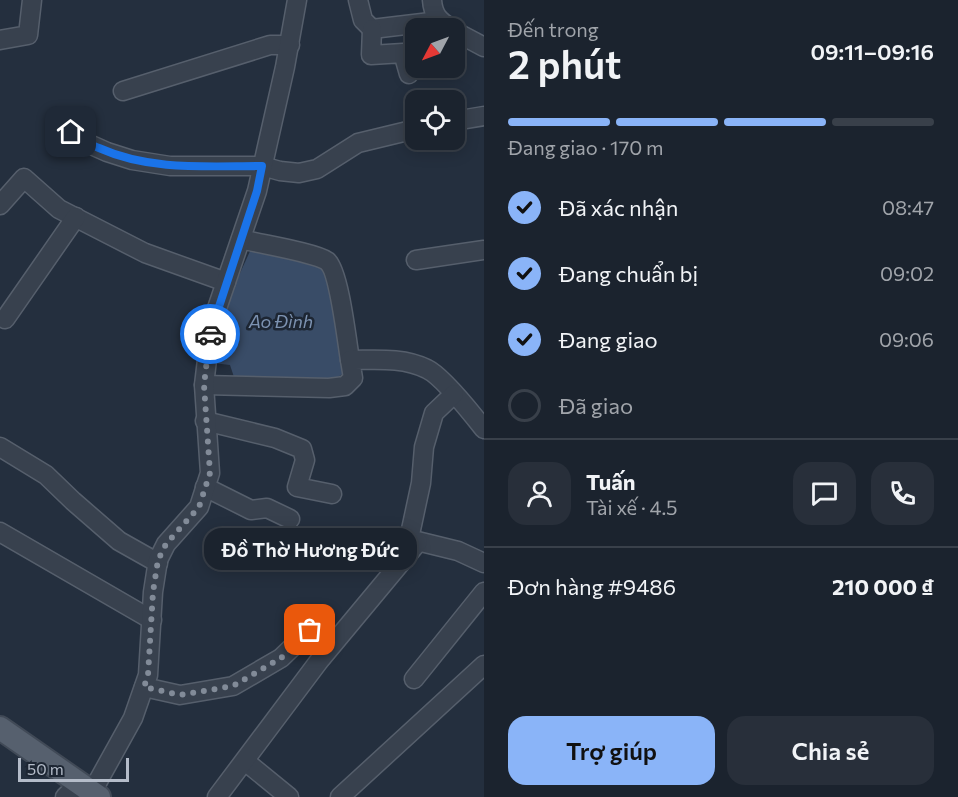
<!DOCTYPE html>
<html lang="vi">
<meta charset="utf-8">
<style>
body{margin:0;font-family:Commissioner,sans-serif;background:#282f3a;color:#f1f3f6;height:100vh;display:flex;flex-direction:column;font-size:22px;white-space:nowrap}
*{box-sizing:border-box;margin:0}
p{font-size:20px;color:#a0a4aa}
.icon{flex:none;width:33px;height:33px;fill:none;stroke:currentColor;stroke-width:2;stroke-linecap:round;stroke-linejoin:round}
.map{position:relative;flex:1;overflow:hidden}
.panel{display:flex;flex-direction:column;background:#1b232e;width:474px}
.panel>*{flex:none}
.needle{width:39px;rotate:229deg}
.buttons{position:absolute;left:405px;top:18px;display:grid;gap:12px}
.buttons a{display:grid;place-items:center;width:60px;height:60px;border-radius:12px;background:#1b232e;box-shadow:0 3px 15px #0003,0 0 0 2px #39404a;font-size:30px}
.scale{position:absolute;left:18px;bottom:15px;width:111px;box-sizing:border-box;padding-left:6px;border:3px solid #b4bcc9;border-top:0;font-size:16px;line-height:21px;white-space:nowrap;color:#b4bcc9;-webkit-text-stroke:4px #1d2633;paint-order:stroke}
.pin{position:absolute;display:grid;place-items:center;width:51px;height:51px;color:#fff;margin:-26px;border-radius:12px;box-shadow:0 3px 9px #0006}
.courier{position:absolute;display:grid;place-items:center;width:60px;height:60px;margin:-30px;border:4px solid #1a73e8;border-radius:50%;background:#fff;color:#222;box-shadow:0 2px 8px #0007}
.bubble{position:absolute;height:42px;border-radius:18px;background:#1b232e;box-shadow:0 3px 15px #0003,0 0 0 2px #39404a;font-size:20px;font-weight:600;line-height:42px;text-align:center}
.overview em{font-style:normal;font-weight:600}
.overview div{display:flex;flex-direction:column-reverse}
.overview{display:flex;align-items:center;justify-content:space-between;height:102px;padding:0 24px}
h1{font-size:39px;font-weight:600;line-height:45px}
.bar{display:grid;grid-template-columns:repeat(4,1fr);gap:9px 6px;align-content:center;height:72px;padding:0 24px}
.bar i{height:8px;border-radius:4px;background:#39404a}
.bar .selected{background:#8ab4f8}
.bar p{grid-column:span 4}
.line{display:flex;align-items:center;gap:15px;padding:0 24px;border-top:2px solid #39404a}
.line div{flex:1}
.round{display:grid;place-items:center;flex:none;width:63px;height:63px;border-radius:18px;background:#282f3a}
ol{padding:0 24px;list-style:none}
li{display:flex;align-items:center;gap:18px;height:66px}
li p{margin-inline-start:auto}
li .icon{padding:6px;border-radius:50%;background:#8ab4f8;color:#111;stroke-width:4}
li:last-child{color:#a0a4aa}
li i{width:33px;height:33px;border:3px solid #39404a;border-radius:50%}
.action{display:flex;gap:12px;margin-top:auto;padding:12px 24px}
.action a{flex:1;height:69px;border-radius:18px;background:#8ab4f8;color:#111;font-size:24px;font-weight:600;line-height:69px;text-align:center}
.action a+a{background:#282f3a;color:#f1f3f6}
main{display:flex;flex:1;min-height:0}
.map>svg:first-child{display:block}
.water{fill:#394c67}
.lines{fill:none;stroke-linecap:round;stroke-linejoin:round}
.minor-casing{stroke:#565f6c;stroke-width:21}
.major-casing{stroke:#414a57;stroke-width:26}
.minor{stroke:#38414e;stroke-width:18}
.major{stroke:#56606e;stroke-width:22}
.done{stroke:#828b98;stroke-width:6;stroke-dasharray:0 10.8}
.route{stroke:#1a73e8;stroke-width:8}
.labels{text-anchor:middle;stroke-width:5;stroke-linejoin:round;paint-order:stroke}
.water-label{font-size:18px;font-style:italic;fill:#7c92b1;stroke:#1d2633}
</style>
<main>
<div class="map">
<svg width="484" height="797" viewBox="0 0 484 797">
<rect width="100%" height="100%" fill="#242f3e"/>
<polygon class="water" points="251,249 322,265 336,301 344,373 335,379 235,380 230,365 213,363 226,304"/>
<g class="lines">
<g class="minor-casing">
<g id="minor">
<polyline points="358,0 363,20 372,29 439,21"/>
<path d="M432 0C433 15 439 21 451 28"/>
<polyline points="372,29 371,55 403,53 409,74"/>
<polyline points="454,31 484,47"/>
<polyline points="0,40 28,35 32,0"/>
<polyline points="123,91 270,45 290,45"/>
<polyline points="454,121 484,116"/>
<polyline points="71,132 78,139 107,152 132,160 170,166 262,166 280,171 299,173 317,169 358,143 416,129"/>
<polyline points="0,205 24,178 59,209 145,253 226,282"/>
<path d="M241 239C259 244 313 252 327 261 339 270 347 342 350 360"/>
<polyline points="416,260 484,250"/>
<polyline points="5,319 76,217"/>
<path d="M204 385 329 388 345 386 353 378 350 360C375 360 403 357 427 369 442 376 473 415 484 429"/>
<polyline points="454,394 434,413 424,447 421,483 409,539 458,551 484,563"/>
<polyline points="205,421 275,438 302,449 305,460 297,487 332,494"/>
<polyline points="0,447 46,475 73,501 119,541 158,563"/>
<polyline points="205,487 251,510 267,508 290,519"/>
<polyline points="0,532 152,620"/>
<polyline points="414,679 484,592"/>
<polyline points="144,687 180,695 233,686 281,658 310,630"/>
<polyline points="245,761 289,797"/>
<polyline points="92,792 133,718 148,675 153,592 158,560 166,544 199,507 210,473 204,385 211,326 257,191 285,67 297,0"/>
<polyline points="65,797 79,783"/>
<polyline points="217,797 319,661 418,542"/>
<polyline points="340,797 484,665"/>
</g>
</g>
<g class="major-casing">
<polyline id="major" points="0,728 99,797"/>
</g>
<use href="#minor" class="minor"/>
<use href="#major" class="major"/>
</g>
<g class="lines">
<polyline class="done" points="210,334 204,385 210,473 199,507 166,544 158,560 153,592 148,675 144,687 180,695 233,686 281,658 310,630"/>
<path class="route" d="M71 132C79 140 88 143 99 148 150 171 207 166 262 166L257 191 210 334"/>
</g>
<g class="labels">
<g class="water-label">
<text x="281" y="328">Ao Đình</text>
</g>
</g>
</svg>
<div class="buttons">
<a><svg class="needle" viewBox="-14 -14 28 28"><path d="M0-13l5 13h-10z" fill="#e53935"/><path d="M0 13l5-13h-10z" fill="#a0a4aa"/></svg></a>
<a><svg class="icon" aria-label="locate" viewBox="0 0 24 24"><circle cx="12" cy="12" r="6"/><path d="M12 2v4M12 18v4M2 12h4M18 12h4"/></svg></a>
</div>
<div class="scale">50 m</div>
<div class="pin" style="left:310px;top:630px;background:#ea580c"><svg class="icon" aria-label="bag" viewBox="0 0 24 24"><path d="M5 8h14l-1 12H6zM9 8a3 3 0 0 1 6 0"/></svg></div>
<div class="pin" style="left:71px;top:132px;background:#1f2937"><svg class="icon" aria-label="home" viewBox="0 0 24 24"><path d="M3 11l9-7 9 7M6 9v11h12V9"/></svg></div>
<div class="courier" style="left:210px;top:334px"><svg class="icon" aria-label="car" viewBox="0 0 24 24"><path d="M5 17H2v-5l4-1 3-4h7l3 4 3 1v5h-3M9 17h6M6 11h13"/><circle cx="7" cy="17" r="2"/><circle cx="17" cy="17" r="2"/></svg></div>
<div class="bubble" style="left:204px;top:528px;width:213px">Đồ Thờ Hương Đức</div>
</div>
<section class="panel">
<div class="overview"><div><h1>2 phút</h1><p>Đến trong</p></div><em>09:11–09:16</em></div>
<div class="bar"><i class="selected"></i><i class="selected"></i><i class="selected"></i><i></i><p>Đang giao · 170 m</p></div>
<ol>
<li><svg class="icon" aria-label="check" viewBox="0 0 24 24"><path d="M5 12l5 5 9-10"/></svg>Đã xác nhận<p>08:47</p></li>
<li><svg class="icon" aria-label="check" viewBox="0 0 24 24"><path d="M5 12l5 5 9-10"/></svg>Đang chuẩn bị<p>09:02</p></li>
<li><svg class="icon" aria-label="check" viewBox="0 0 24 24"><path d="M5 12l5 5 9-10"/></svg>Đang giao<p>09:06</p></li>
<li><i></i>Đã giao</li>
</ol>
<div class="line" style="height:108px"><a class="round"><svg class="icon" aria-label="person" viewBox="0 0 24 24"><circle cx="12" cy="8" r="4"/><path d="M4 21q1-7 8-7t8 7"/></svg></a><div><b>Tuấn</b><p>Tài xế · 4.5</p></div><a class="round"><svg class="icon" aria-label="chat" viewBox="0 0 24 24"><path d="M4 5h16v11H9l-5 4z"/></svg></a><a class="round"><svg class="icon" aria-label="phone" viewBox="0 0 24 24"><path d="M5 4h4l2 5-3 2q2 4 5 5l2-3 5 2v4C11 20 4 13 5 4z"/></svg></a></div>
<div class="line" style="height:78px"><div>Đơn hàng #9486</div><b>210 000 ₫</b></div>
<div class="action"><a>Trợ giúp</a><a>Chia sẻ</a></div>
</section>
</main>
